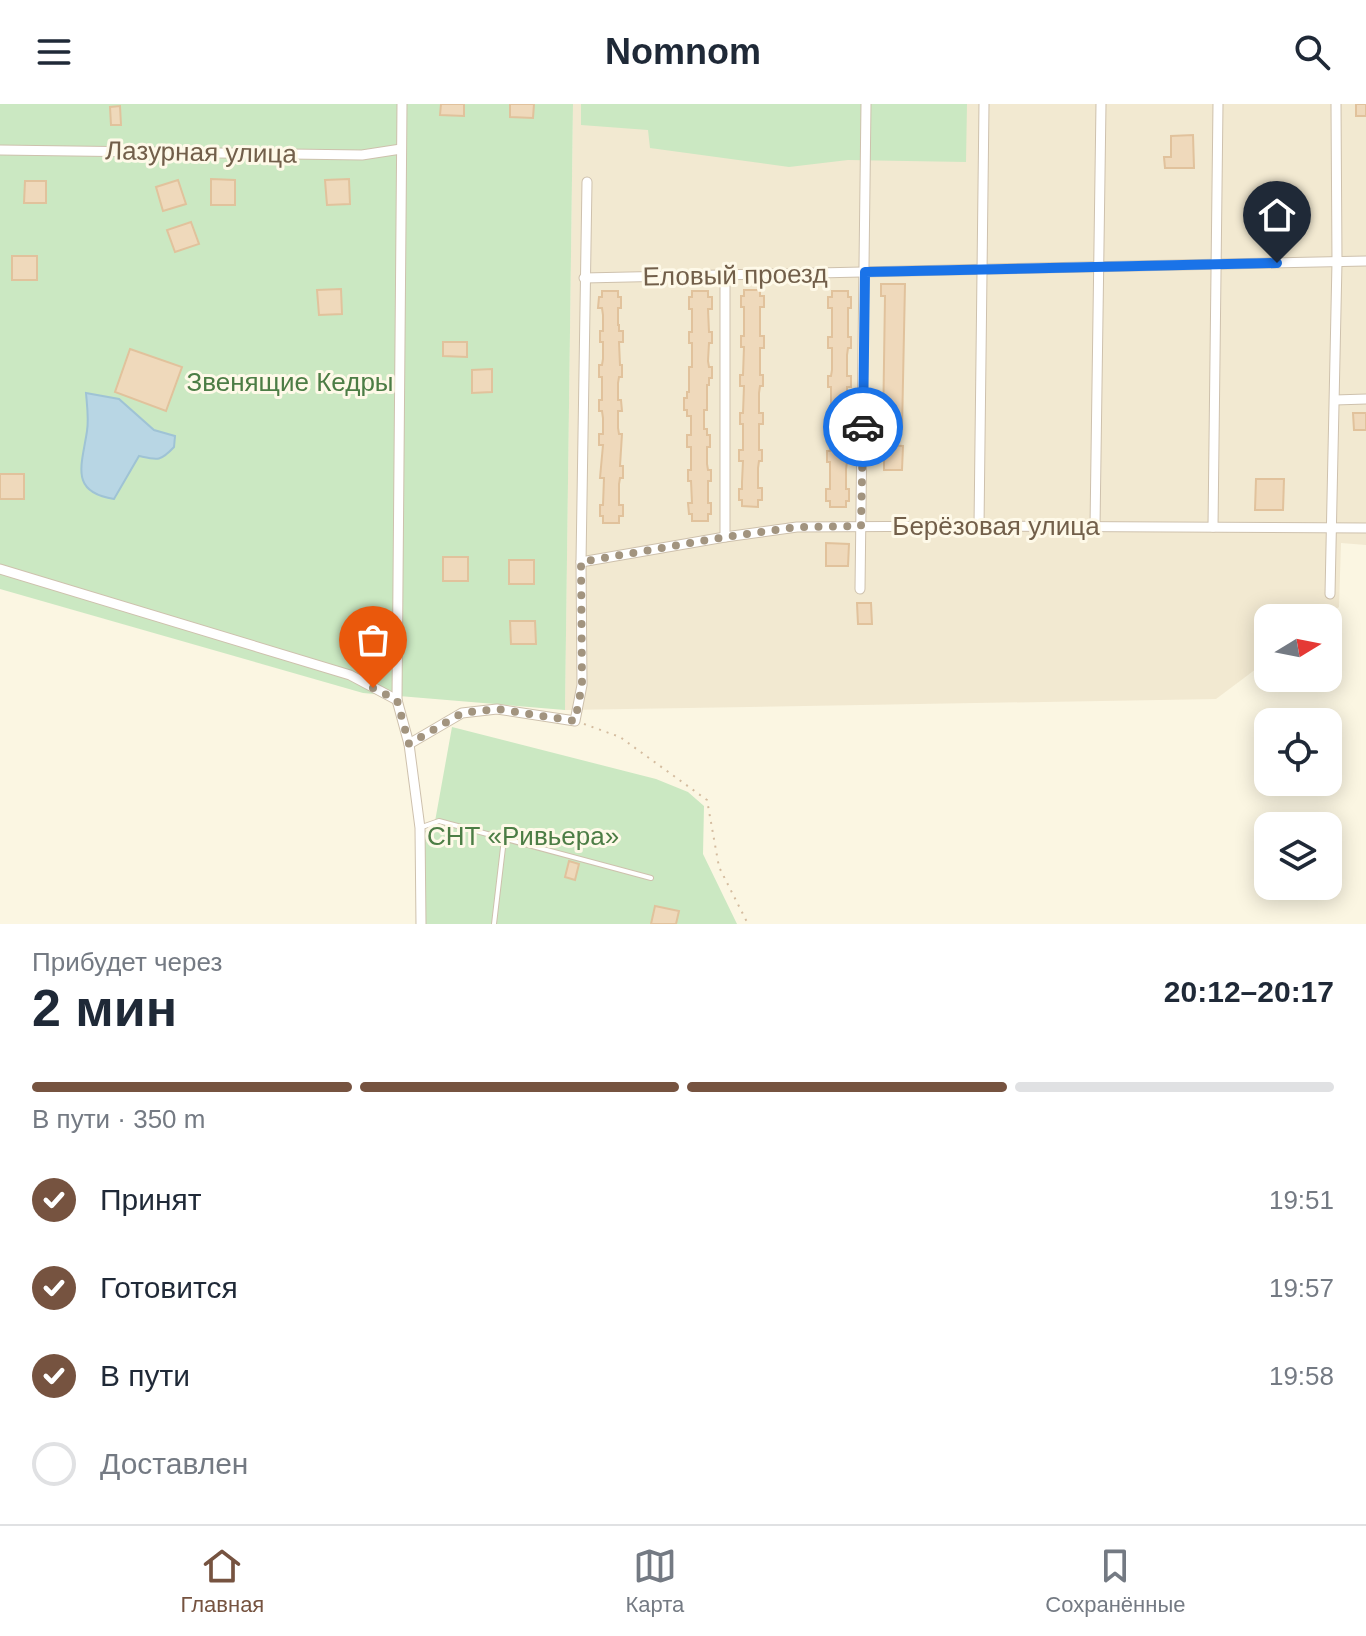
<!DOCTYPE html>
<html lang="ru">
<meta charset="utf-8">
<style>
body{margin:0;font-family:Helvetica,sans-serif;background:#f6f6f7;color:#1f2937;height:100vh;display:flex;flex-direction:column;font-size:30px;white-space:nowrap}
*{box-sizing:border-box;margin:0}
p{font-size:26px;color:#747a83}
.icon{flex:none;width:44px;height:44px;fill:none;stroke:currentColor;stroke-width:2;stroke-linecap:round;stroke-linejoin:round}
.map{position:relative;height:820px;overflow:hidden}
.drawer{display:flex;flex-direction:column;background:#fff;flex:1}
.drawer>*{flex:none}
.needle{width:52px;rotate:80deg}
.tools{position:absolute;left:1254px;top:500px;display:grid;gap:16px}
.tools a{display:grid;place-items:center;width:88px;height:88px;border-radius:16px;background:#fff;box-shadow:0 4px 20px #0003;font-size:40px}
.pin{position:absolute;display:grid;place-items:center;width:68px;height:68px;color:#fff;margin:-82px -34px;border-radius:50% 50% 50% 0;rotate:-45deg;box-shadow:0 0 8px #0007}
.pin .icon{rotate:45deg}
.courier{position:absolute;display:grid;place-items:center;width:80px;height:80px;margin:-40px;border:6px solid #1a73e8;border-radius:50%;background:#fff;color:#222;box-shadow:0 2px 10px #0007}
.overview em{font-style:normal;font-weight:700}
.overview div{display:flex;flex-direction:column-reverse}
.overview{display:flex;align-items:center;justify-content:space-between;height:136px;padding:0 32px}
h1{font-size:52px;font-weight:700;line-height:60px}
.bar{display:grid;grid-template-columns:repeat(4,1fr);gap:12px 8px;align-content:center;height:96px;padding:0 32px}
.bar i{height:10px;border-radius:6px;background:#e0e1e3}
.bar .on{background:#765340}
.bar p{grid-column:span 4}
ol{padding:0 32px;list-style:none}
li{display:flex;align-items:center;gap:24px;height:88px}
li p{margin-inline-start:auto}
li .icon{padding:8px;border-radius:50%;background:#765340;color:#fff;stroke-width:4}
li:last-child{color:#747a83}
li i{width:44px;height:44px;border:4px solid #e0e1e3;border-radius:50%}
header{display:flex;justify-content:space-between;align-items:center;height:104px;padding:0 32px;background:#fff;font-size:36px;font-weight:700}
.tab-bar{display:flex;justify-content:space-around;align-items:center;height:112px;border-top:2px solid #e0e1e3;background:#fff;font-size:22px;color:#747a83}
.tab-bar a{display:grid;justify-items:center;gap:4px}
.tab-bar .on{color:#765340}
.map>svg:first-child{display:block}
.residential{fill:#f2e9d1}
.green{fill:#cbe8c2}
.water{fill:#b8d6e4;stroke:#9fc3d5;stroke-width:2}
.building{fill:#efd9bb;stroke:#e1c29c;stroke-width:2}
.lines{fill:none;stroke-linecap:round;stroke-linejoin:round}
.lane-casing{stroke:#cec1ad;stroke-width:6}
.street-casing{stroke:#cec1ad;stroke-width:11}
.path{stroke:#d4bc9f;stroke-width:2;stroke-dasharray:2 6;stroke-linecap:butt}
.lane{stroke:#fff;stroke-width:4}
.street{stroke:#fff;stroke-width:9}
.done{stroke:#a2947f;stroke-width:8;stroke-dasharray:0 14.4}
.route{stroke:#1a73e8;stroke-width:10}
.labels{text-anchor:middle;stroke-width:6;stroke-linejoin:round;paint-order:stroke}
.street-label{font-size:26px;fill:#725f4a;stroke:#fef9e8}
.park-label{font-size:26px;fill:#4c7d45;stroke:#fef9e8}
</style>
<header><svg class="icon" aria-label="menu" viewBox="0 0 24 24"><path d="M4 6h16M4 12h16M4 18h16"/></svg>Nomnom<svg class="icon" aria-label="search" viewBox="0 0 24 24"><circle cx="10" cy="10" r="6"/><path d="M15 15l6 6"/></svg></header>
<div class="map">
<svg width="1366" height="820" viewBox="0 0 1366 820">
<rect width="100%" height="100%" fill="#fbf6e2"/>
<polygon class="residential" points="573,0 1366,0 1366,441 1341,439 1339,503 1325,514 1268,514 1268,556 1216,595 565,606"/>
<g class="green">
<polygon points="0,0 573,0 565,606 363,589 0,485"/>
<polygon points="581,0 967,0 966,58 848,56 789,63 650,44 648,26 581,21"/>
<polygon points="452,623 656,675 688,688 704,702 703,750 737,820 421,820 423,728 434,723"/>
</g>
<path class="water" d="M86 289 119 295 154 326 175 332 174 343C160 358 157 356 139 352L114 395C69 388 82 361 87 327 89 315 87 302 86 289Z"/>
<g class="building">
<polygon points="441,0 464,0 464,12 440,11"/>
<polygon points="510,0 534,0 533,14 510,13"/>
<rect x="1356" y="0" width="10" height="12"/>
<polygon points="120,2 121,21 111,21 110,3"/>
<polygon points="1193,31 1194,64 1165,64 1164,53 1171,53 1171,32"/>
<polygon points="211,75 235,76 235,101 211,101"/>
<polygon points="349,75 350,100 327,101 325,76"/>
<polygon points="178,76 186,100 163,107 156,83"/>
<polygon points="25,77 46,77 46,99 24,99"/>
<polygon points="191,118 199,140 175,148 167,126"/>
<rect x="12" y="152" width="25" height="24"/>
<polygon points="881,180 905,180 902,325 883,325 885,192 881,192"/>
<polygon points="341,185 342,210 319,211 317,186"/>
<polygon points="744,186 760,186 760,192 764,192 764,203 760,203 760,232 764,232 764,244 760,244 760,271 763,271 763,282 760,282 759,289 759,309 763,309 763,320 759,320 759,346 762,346 762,357 759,357 758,364 758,384 762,384 762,396 758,396 758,403 742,402 742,396 739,396 739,385 742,385 742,378 743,357 739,357 739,346 743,346 743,320 740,320 740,309 743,309 744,282 740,282 740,271 743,271 744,243 741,243 741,232 744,232 744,203 741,203 741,192 744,192"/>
<polygon points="602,187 618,187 618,193 621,193 621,204 618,204 618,221 619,221 619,227 623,227 623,238 619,238 620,261 622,261 622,273 619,273 618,279 618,296 621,296 622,307 618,307 618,324 619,330 622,330 620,362 623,362 623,374 620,374 619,380 619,401 623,401 623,412 619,412 619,419 603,419 603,412 600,412 600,401 603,401 604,374 600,374 603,341 599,341 599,330 603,330 603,314 602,307 599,307 599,296 602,296 602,273 599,273 599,261 602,261 603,255 603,238 600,238 600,227 603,227 603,211 602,204 598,204 599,193 602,193"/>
<polygon points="692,187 708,187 708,193 712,193 712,205 708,205 709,228 712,228 712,239 709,239 708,257 709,263 712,263 712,274 709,274 709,281 707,281 707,306 704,306 704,325 707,325 707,331 710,331 710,343 707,343 707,360 708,366 711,366 711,377 708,377 708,399 711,399 711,410 708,410 708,417 692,417 692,410 689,410 688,399 692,399 691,377 688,377 688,366 691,366 691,343 687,343 687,331 691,331 691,312 687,312 687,306 684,306 684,294 687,294 687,288 689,288 689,263 692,263 692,239 689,239 689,228 692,228 692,205 689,205 689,193 692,193"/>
<polygon points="832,187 848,187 848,193 851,193 851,204 848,204 848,233 851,233 851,244 848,244 847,251 847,272 851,272 851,283 847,283 847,310 850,310 850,321 847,321 847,347 850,347 850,358 847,358 846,365 846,385 849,385 849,397 846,397 846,403 830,403 830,397 826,397 826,385 830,385 830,358 827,358 827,347 830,347 831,341 831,321 827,321 827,310 831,310 831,283 828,283 828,272 831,272 832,266 832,244 828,244 828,233 832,233 832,204 828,204 828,193 832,193"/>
<polygon points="443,238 467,238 467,253 443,252"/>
<polygon points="130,245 182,263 166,307 115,288"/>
<polygon points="492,265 492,288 472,289 472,266"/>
<polygon points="1353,309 1366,309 1366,326 1354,326"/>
<polygon points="884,341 903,342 902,366 884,366"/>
<rect x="0" y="370" width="24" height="25"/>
<polygon points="1256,375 1284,375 1283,406 1255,406"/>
<polygon points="826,439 849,440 848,462 826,462"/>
<rect x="443" y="453" width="25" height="24"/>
<rect x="509" y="456" width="25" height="24"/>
<polygon points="857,499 871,499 872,520 858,520"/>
<polygon points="510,517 535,517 536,540 511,540"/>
<polygon points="569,757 579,760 575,776 565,773"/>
<polygon points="655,802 679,807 676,820 651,820"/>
</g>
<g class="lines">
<g class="lane-casing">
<g id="lane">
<polyline points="422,723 439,717 651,774"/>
<polyline points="494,820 504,735"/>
</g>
</g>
<g class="street-casing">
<g id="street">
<polyline points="402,0 397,596 409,640 420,724 421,820"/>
<polyline points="0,46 362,51 401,45"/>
<polyline points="725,171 725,433"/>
<polyline points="584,174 1366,157"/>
<polyline points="1335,296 1366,295"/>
<polyline points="979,422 984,0"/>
<polyline points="1095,423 1101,0"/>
<polyline points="1213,423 1218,0"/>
<polyline points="581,458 725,433 797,423 979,422 1366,424"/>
<polyline points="0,465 350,571 397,596"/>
<polyline points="860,485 866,0"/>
<polyline points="1330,490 1337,158 1336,0"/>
<polyline points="409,640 462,609 497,605 575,617 582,581 581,458 587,78"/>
</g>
</g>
<polyline class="path" points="584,620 620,633 707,696 719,763 748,820"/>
<use href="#lane" class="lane"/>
<use href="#street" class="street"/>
</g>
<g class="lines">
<polyline class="done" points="373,584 397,596 409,640 462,609 497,605 575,617 582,581 581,458 725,433 797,423 861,422 863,323"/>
<polyline class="route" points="863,323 865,168 1277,159"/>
</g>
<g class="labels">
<g class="street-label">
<text transform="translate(201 48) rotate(1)" y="9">Лазурная улица</text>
<text transform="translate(735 171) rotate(-1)" y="9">Еловый проезд</text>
<text x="996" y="431">Берёзовая улица</text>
</g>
<g class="park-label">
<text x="290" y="287">Звенящие Кедры</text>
<text x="523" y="741">СНТ «Ривьера»</text>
</g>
</g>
</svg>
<div class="tools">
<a><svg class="needle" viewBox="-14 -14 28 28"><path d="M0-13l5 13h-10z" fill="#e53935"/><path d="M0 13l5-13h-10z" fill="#747a83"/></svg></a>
<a><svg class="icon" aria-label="locate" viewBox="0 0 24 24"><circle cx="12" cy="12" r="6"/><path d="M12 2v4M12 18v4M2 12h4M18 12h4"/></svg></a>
<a><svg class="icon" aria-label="layers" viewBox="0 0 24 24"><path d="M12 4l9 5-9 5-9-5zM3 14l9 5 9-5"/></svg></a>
</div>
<div class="pin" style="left:373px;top:584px;background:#ea580c"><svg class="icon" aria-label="bag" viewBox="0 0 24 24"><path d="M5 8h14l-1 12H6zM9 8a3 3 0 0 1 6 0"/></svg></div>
<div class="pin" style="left:1277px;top:159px;background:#1f2937"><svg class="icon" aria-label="home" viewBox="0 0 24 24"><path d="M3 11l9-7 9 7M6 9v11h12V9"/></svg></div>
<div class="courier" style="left:863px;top:323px"><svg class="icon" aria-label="car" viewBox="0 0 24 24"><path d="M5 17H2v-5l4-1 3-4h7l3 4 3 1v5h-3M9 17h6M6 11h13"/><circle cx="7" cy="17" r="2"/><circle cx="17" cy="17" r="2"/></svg></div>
</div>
<section class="drawer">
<div class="overview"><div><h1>2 мин</h1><p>Прибудет через</p></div><em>20:12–20:17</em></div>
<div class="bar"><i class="on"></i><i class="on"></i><i class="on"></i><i></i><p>В пути · 350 m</p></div>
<ol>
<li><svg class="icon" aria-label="check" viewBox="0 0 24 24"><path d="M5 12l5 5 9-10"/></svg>Принят<p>19:51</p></li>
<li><svg class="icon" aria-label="check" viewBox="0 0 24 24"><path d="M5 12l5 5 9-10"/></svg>Готовится<p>19:57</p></li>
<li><svg class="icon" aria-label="check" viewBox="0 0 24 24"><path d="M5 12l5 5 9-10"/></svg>В пути<p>19:58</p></li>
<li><i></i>Доставлен</li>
</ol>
</section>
<nav class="tab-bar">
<a class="on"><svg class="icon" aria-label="home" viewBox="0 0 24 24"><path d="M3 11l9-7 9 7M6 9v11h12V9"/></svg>Главная</a>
<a><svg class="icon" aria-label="map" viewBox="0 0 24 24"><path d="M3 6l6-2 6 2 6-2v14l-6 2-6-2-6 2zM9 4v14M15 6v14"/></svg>Карта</a>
<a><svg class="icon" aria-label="saved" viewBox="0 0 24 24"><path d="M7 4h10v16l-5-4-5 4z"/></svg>Сохранённые</a>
</nav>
